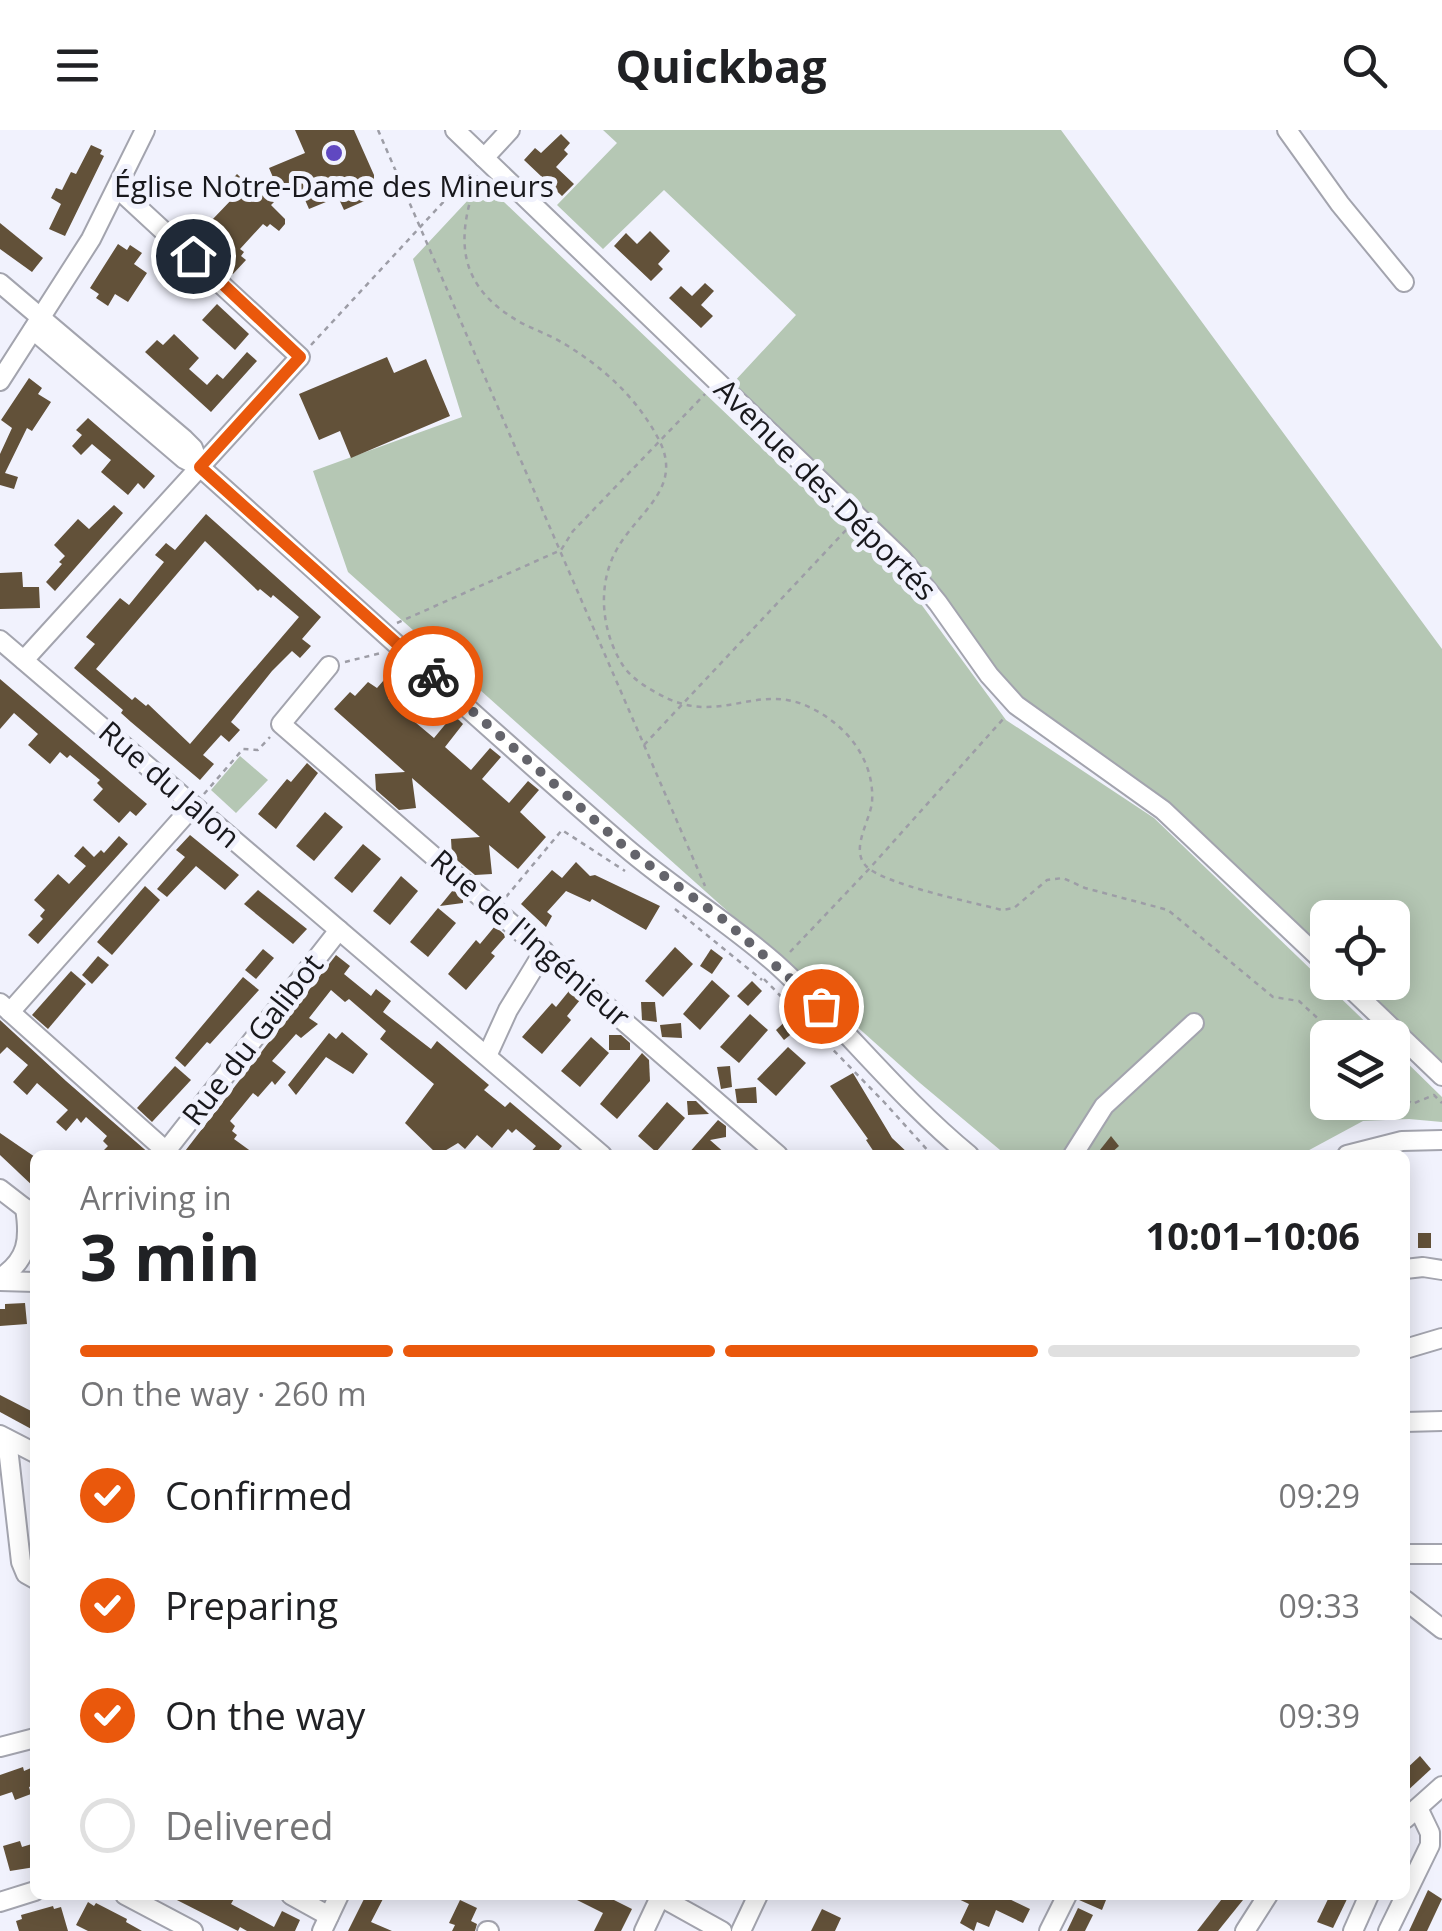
<!DOCTYPE html>
<meta charset="utf-8">
<style>
body{margin:0;font-family:"Open Sans",sans-serif;background:#f6f6f6;color:#202124;height:100vh;display:flex;flex-direction:column;font-size:38px;white-space:nowrap}
*{box-sizing:border-box;margin:0}
p{font-size:32px;color:#757577}
.icon{flex:none;width:55px;height:55px;fill:none;stroke:currentColor;stroke-width:2;stroke-linecap:round;stroke-linejoin:round}
.map{position:relative;flex:1;overflow:hidden}
.side{position:absolute;left:30px;top:1020px;width:1380px;height:750px;display:flex;flex-direction:column;background:#fff;border-radius:15px;box-shadow:0 5px 25px #0003}
.side>*{flex:none}
.fabs{position:absolute;left:1310px;top:770px;display:grid;gap:20px}
.fabs a{display:grid;place-items:center;width:100px;height:100px;border-radius:15px;background:#fff;box-shadow:0 5px 25px #0003;font-size:50px}
.pin{position:absolute;display:grid;place-items:center;width:85px;height:85px;color:#fff;margin:-42px;border:5px solid #fff;border-radius:50%;box-shadow:0 2px 10px #0007}
.courier{position:absolute;display:grid;place-items:center;width:100px;height:100px;margin:-50px;border:8px solid #ea580c;border-radius:50%;background:#fff;color:#222;box-shadow:0 2px 12px #0007}
.headline em{font-style:normal;font-weight:700}
.headline div{display:flex;flex-direction:column-reverse}
.headline{display:flex;align-items:center;justify-content:space-between;height:170px;padding:0 50px}
h1{font-size:65px;font-weight:700;line-height:75px}
.bar{display:grid;grid-template-columns:repeat(4,1fr);gap:15px 10px;align-content:center;height:120px;padding:0 50px}
.bar i{height:12px;border-radius:8px;background:#e0e0e0}
.bar .current{background:#ea580c}
.bar p{grid-column:span 4}
ol{padding:0 50px;list-style:none}
li{display:flex;align-items:center;gap:30px;height:110px}
li p{margin-inline-start:auto}
li .icon{padding:10px;border-radius:50%;background:#ea580c;color:#fff;stroke-width:4}
li:last-child{color:#757577}
li i{width:55px;height:55px;border:5px solid #e0e0e0;border-radius:50%}
header{display:flex;justify-content:space-between;align-items:center;height:130px;padding:0 50px;background:#fff;font-size:45px;font-weight:700}
.map>svg:first-child{display:block}
.green{fill:#b5c7b4}
.building{fill:#625139;fill-rule:evenodd}
.lines{fill:none;stroke-linecap:round;stroke-linejoin:round}
.minor-casing{stroke:#a3a4ae;stroke-width:22}
.path{stroke:#9d9da6;stroke-width:2.5;stroke-dasharray:5 5;stroke-linecap:butt}
.minor{stroke:#fff;stroke-width:18}
.done{stroke:#64646b;stroke-width:10;stroke-dasharray:0 18}
.route{stroke:#ea580c;stroke-width:12}
.poi-dot{fill:#6048c1;stroke:#f1f2fd;stroke-width:4}
.labels{text-anchor:middle;stroke-width:10;stroke-linejoin:round;paint-order:stroke}
.poi-label{font-size:30px;fill:#18181c;stroke:#f1f2fd}
.street-label{font-size:30px;fill:#18181c;stroke:#f1f2fd}
</style>
<header><svg class="icon" aria-label="menu" viewBox="0 0 24 24"><path d="M4 6h16M4 12h16M4 18h16"/></svg>Quickbag<svg class="icon" aria-label="search" viewBox="0 0 24 24"><circle cx="10" cy="10" r="6"/><path d="M15 15l6 6"/></svg></header>
<div class="map">
<svg width="1442" height="1801" viewBox="0 0 1442 1801">
<rect width="100%" height="100%" fill="#f1f2fd"/>
<g class="green">
<polygon points="603,0 1061,0 1442,519 1442,933 1358,853 1392,852 1392,788 1328,788 1327,823 1171,674 1019,567 917,434 732,254 796,185 664,60 603,119 557,75 617,13"/>
<polygon points="484,53 910,459 1006,590 1154,688 1381,907 1328,908 1328,972 1392,972 1393,919 1442,967 1442,992 1409,989 1363,991 1300,1025 1006,1025 920,953 348,442 313,341 462,287 413,129"/>
<polygon points="240,626 268,650 236,683 211,660"/>
</g>
<g class="building">
<polygon points="295,0 354,0 374,45 374,52 364,56 369,69 344,80 338,67 309,79 299,56 284,62 271,75 285,89 285,94 279,101 270,94 267,97 263,94 240,119 244,122 241,126 246,130 233,144 185,100 198,86 204,92 208,88 211,91 234,67 228,54 237,44 261,67 275,52 269,38 305,23"/>
<polygon points="561,4 570,13 564,20 568,24 556,37 574,54 562,66 524,30 535,18 541,23"/>
<polygon points="91,15 102,20 100,24 104,26 65,106 49,99 61,74 51,68 56,58 62,60 71,42 76,44"/>
<polygon points="0,93 43,128 32,142 0,119"/>
<polygon points="650,101 670,121 658,134 663,139 651,151 614,116 626,103 637,114"/>
<polygon points="118,114 127,120 130,115 142,123 134,134 147,143 128,172 115,164 108,176 96,168 99,164 90,158"/>
<polygon points="705,153 714,161 701,175 713,186 701,198 669,168 681,156 692,166"/>
<polygon points="217,174 249,204 235,220 202,190"/>
<polygon points="174,204 199,228 189,239 207,255 217,244 223,249 247,222 257,231 211,282 145,222 157,210 163,215"/>
<polygon points="387,227 394,243 426,229 450,286 351,328 340,301 319,310 299,264"/>
<polygon points="29,248 42,258 38,264 51,272 32,301 27,298 5,343 18,347 14,359 0,355 0,324 12,298 1,290"/>
<polygon points="88,288 155,346 144,359 138,353 128,365 101,342 111,330 92,314 81,325 72,316 82,305 76,300"/>
<polygon points="114,375 123,383 55,461 46,452 62,434 59,432 65,426 54,415 78,389 89,399"/>
<path d="M206 384 321 487 302 509 311 516 300 528 292 521 272 541 231 592 240 600 229 612 221 605 203 625 214 634 200 650 131 592 121 583 123 580 74 538 95 514 86 507 120 468 129 475 164 432 155 425 166 413 175 420ZM205 411 258 461 260 459 271 468 273 465 299 487 190 614 148 574 146 576 135 567 132 570 96 539Z"/>
<polygon points="22,442 23,457 39,457 40,478 0,479 0,443"/>
<polygon points="397,535 408,545 388,568 391,572 434,608 453,585 459,590 463,594 445,617 471,640 490,618 501,627 482,649 509,673 528,651 539,660 520,682 546,707 518,739 489,715 492,744 475,745 452,726 451,709 480,707 412,648 416,678 399,680 376,660 375,644 405,642 334,579 350,562 355,566 368,552 377,558"/>
<polygon points="0,549 147,674 136,686 130,681 119,693 93,670 103,659 97,653 100,650 70,625 67,628 60,622 50,634 28,615 38,604 14,583 0,599"/>
<polygon points="307,633 318,643 276,699 258,684 287,649 291,652"/>
<polygon points="325,682 343,697 314,731 296,716"/>
<polygon points="190,705 239,745 225,760 196,736 167,767 157,759 185,727 176,720"/>
<polygon points="119,706 128,714 38,814 28,805 43,789 40,786 45,780 34,770 58,744 69,754 86,736 74,726 83,716 94,727 101,720 104,723"/>
<polygon points="363,714 381,729 352,763 334,748"/>
<polygon points="576,732 590,746 595,745 660,776 646,800 592,769 590,772 566,761 547,782 552,786 546,797 521,774 552,740 562,748"/>
<polygon points="401,746 418,761 390,795 373,781"/>
<polygon points="145,756 160,770 112,825 97,812"/>
<polygon points="258,760 307,799 293,814 244,774"/>
<polygon points="453,760 463,768 463,773 440,776"/>
<polygon points="438,778 456,793 428,827 410,812"/>
<polygon points="495,796 506,806 491,823 495,826 466,860 448,844 476,810 480,814"/>
<polygon points="675,817 693,834 663,867 645,851"/>
<polygon points="263,819 274,828 256,849 245,840"/>
<polygon points="711,819 723,828 712,844 700,836"/>
<polygon points="336,825 350,836 344,844 371,866 376,859 391,871 383,882 431,919 437,911 489,955 484,960 505,977 510,972 562,1016 555,1025 528,1025 536,1016 516,999 512,1003 508,999 492,1018 477,1005 465,1019 458,1013 438,1025 405,993 434,954 380,909 386,901 349,869 345,872 331,860 309,888 318,894 301,908 296,904 272,931 286,942 275,955 272,951 258,967 253,963 230,991 235,996 232,1001 237,1005 234,1009 256,1025 182,1025"/>
<polygon points="98,826 109,835 92,854 82,845"/>
<polygon points="71,841 86,854 48,899 32,885"/>
<polygon points="243,847 259,860 210,914 207,912 185,937 175,928"/>
<polygon points="712,850 730,866 700,900 683,884"/>
<polygon points="752,851 762,861 748,876 737,866"/>
<polygon points="569,861 580,870 567,886 571,890 542,924 522,907 552,873 556,877"/>
<polygon points="641,872 655,872 657,892 642,890"/>
<polygon points="750,884 768,900 739,933 720,917"/>
<polygon points="790,887 800,897 784,910 776,900"/>
<polygon points="0,890 66,951 151,1025 99,1025 108,1016 103,1011 107,1006 86,987 81,993 77,988 66,1001 56,992 68,980 37,953 27,965 13,952 28,935 7,917 0,924"/>
<polygon points="681,893 682,908 662,907 660,895"/>
<polygon points="342,902 368,924 353,944 326,927 296,965 288,955 329,903 336,909"/>
<polygon points="609,905 621,905 630,913 630,920 609,920"/>
<polygon points="591,907 609,923 580,957 561,941"/>
<polygon points="788,917 806,933 776,966 757,949"/>
<polygon points="642,923 649,930 650,951 617,989 600,974"/>
<polygon points="175,936 191,950 152,992 137,978"/>
<polygon points="730,936 732,957 721,959 717,937"/>
<polygon points="853,943 892,1008 910,1025 876,1025 866,1010 868,1009 830,956"/>
<polygon points="756,957 757,973 737,973 735,959"/>
<polygon points="687,971 696,971 709,984 688,985"/>
<polygon points="667,972 685,988 656,1022 638,1006"/>
<polygon points="718,990 726,996 726,1007 710,1010 727,1025 687,1025"/>
<polygon points="0,1003 35,1027 35,1058 0,1025"/>
<polygon points="1111,1006 1119,1016 1109,1025 1096,1025"/>
<rect x="1418" y="1103" width="13" height="15"/>
<polygon points="25,1173 27,1194 0,1196 0,1179 5,1179 5,1174"/>
<polygon points="0,1265 35,1283 35,1301 0,1282"/>
<polygon points="1420,1626 1431,1639 1405,1663 1405,1640"/>
<polygon points="23,1637 24,1641 31,1638 35,1655 29,1657 31,1664 15,1670 12,1662 0,1666 0,1645"/>
<polygon points="20,1711 22,1717 35,1713 35,1737 10,1741 3,1716"/>
<polygon points="1428,1760 1442,1769 1427,1801 1409,1801"/>
<polygon points="167,1765 236,1765 231,1774 274,1797 282,1781 300,1790 295,1801 247,1801 240,1797 238,1801"/>
<polygon points="366,1765 385,1765 371,1792 392,1801 348,1801"/>
<polygon points="567,1765 604,1765 632,1779 621,1801 594,1801 603,1783"/>
<polygon points="950,1765 1001,1765 1030,1779 1023,1793 996,1780 989,1797 977,1792 974,1801 960,1793 969,1774"/>
<polygon points="1079,1765 1108,1765 1102,1780 1079,1770"/>
<polygon points="1225,1765 1247,1765 1218,1801 1197,1801"/>
<polygon points="1330,1765 1349,1765 1333,1798 1317,1792"/>
<polygon points="460,1770 477,1778 471,1791 477,1794 475,1801 452,1801 455,1795 449,1793"/>
<polygon points="88,1772 94,1776 96,1773 127,1789 126,1792 142,1801 88,1801 76,1795"/>
<polygon points="53,1776 54,1779 61,1777 68,1801 19,1801 16,1791 22,1789 21,1785"/>
<polygon points="1078,1778 1093,1785 1085,1801 1067,1801"/>
<polygon points="822,1779 841,1788 835,1801 811,1801"/>
</g>
<g class="lines">
<g class="minor-casing">
<g id="minor">
<polyline points="455,0 902,429 938,473 989,545 1016,575 1163,680 1328,836"/>
<polyline points="1287,0 1340,74 1404,152"/>
<polyline points="484,28 510,0"/>
<polyline points="0,153 184,309 193,318 200,337"/>
<path d="M33 200 184 329 200 337C342 464 481 593 625 717 673 758 727 791 775 833 843 894 898 967 969 1025"/>
<polyline points="0,251 91,109 145,0"/>
<polyline points="0,510 602,1025"/>
<polyline points="24,530 300,227 118,59"/>
<polyline points="329,536 281,594 778,1025"/>
<polyline points="1344,852 1442,946"/>
<polyline points="0,873 166,1021 339,800"/>
<polyline points="10,882 193,676"/>
<polyline points="487,926 508,880 544,821"/>
<polyline points="1073,1025 1104,976 1194,893"/>
<polyline points="1347,1025 1402,1011 1442,1010"/>
<polyline points="0,1059 31,1083"/>
<polyline points="1405,1139 1423,1137 1442,1140"/>
<path d="M0 1148C28 1130 30 1109 25 1078"/>
<polyline points="0,1151 35,1152"/>
<polyline points="1405,1219 1442,1208"/>
<polyline points="1405,1292 1442,1291"/>
<polyline points="0,1305 35,1323"/>
<polyline points="7,1309 21,1432 26,1444 35,1449"/>
<polyline points="1405,1424 1442,1424"/>
<polyline points="1405,1470 1442,1499"/>
<polyline points="0,1617 35,1608"/>
<polyline points="1405,1689 1442,1656"/>
<polyline points="125,1765 193,1801"/>
<polyline points="291,1765 329,1786"/>
<polyline points="657,1765 722,1801"/>
<polyline points="0,1772 35,1761"/>
<polyline points="322,1801 339,1765"/>
<polyline points="487,1801 489,1801"/>
<polyline points="644,1801 660,1767"/>
<polyline points="741,1801 758,1765"/>
<polyline points="1049,1801 1067,1765"/>
<polyline points="1245,1801 1268,1765"/>
<polyline points="1353,1801 1369,1765"/>
<polyline points="1388,1801 1430,1715 1430,1703 1418,1678"/>
</g>
</g>
<g class="path">
<polyline points="378,0 705,756"/>
<path d="M478 46C458 102 454 149 510 186 526 197 546 203 563 213 603 237 636 267 658 308 685 358 638 381 617 419 597 454 601 500 622 534 630 547 644 556 657 563 718 599 755 551 809 577 846 594 875 630 872 672 870 691 850 719 866 736 885 755 972 772 1002 780L1014 778 1047 750 1063 748 1085 758 1168 780 1273 867 1299 871 1339 908"/>
<polyline points="311,215 472,41"/>
<polyline points="397,493 561,420 573,401 705,264"/>
<polyline points="345,532 381,523"/>
<polyline points="644,615 847,399"/>
<polyline points="204,664 243,619 258,620 270,607"/>
<polyline points="506,767 562,700 625,741"/>
<polyline points="675,779 762,850"/>
<polyline points="790,822 869,739 1004,588"/>
<polyline points="764,849 884,972 931,1024 936,1018"/>
<polyline points="1392,956 1412,974 1434,965 1442,973"/>
</g>
<use href="#minor" class="minor"/>
</g>
<g class="lines">
<polyline class="done" points="433,546 626,718 724,790 821,876"/>
<polyline class="route" points="193,126 300,227 200,337 433,546"/>
</g>
<circle class="poi-dot" cx="334" cy="23" r="10"/>
<g class="labels">
<g class="poi-label">
<text x="334" y="67">Église Notre-Dame des Mineurs</text>
</g>
<g class="street-label">
<text transform="translate(825 360) rotate(45)" y="10">Avenue des Déportés</text>
<text transform="translate(169 655) rotate(41)" y="10">Rue du Jalon</text>
<text transform="translate(530 809) rotate(41)" y="10">Rue de l'Ingénieur</text>
<text transform="translate(253 910) rotate(-52)" y="10">Rue du Galibot</text>
</g>
</g>
</svg>
<div class="fabs">
<a><svg class="icon" aria-label="locate" viewBox="0 0 24 24"><circle cx="12" cy="12" r="6"/><path d="M12 2v4M12 18v4M2 12h4M18 12h4"/></svg></a>
<a><svg class="icon" aria-label="layers" viewBox="0 0 24 24"><path d="M12 4l9 5-9 5-9-5zM3 14l9 5 9-5"/></svg></a>
</div>
<div class="pin" style="left:821px;top:876px;background:#ea580c"><svg class="icon" aria-label="bag" viewBox="0 0 24 24"><path d="M5 8h14l-1 12H6zM9 8a3 3 0 0 1 6 0"/></svg></div>
<div class="pin" style="left:193px;top:126px;background:#1f2937"><svg class="icon" aria-label="home" viewBox="0 0 24 24"><path d="M3 11l9-7 9 7M6 9v11h12V9"/></svg></div>
<div class="courier" style="left:433px;top:546px"><svg class="icon" aria-label="bike" viewBox="0 0 24 24"><circle cx="6" cy="16" r="4"/><circle cx="18" cy="16" r="4"/><path d="M6 16l4-8h5l3 8M10 8l3 8H6M13 5h3"/></svg></div>
<section class="side">
<div class="headline"><div><h1>3 min</h1><p>Arriving in</p></div><em>10:01–10:06</em></div>
<div class="bar"><i class="current"></i><i class="current"></i><i class="current"></i><i></i><p>On the way · 260 m</p></div>
<ol>
<li><svg class="icon" aria-label="check" viewBox="0 0 24 24"><path d="M5 12l5 5 9-10"/></svg>Confirmed<p>09:29</p></li>
<li><svg class="icon" aria-label="check" viewBox="0 0 24 24"><path d="M5 12l5 5 9-10"/></svg>Preparing<p>09:33</p></li>
<li><svg class="icon" aria-label="check" viewBox="0 0 24 24"><path d="M5 12l5 5 9-10"/></svg>On the way<p>09:39</p></li>
<li><i></i>Delivered</li>
</ol>
</section>
</div>
